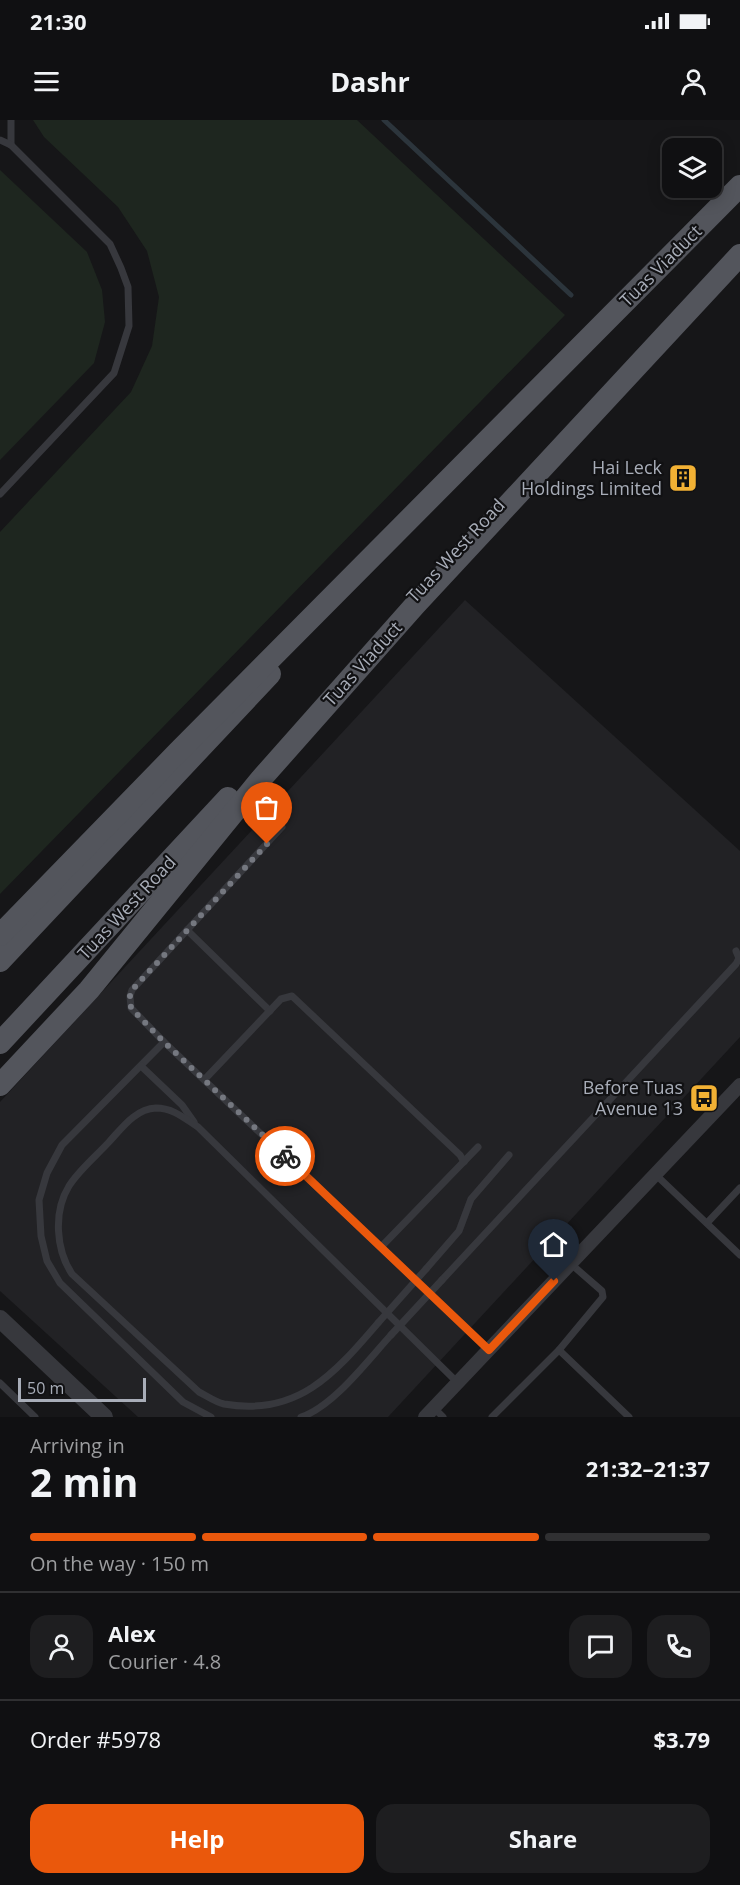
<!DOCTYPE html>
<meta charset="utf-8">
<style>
body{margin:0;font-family:"Open Sans",sans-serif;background:#1e1e20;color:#f1f3f6;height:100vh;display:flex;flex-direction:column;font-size:22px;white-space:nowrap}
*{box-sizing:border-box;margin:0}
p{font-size:20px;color:#9c9d9f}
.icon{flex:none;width:33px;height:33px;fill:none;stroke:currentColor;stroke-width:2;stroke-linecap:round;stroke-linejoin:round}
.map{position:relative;height:1297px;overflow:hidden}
.details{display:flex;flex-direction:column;background:#101012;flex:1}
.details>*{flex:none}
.controls{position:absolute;left:662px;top:18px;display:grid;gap:12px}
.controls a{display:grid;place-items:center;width:60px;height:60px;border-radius:12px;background:#101012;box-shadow:0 3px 15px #0003,0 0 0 2px #303032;font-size:30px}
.scale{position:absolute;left:18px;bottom:15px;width:128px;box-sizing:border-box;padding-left:6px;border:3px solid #a8adb8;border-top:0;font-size:16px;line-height:21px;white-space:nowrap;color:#a8adb8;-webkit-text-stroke:4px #111113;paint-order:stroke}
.pin{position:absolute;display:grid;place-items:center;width:51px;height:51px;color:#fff;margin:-62px -26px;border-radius:50% 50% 50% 0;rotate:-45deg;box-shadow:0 0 6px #0007}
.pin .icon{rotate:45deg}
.courier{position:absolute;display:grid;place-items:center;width:60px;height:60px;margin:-30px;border:4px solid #ea580c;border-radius:50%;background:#fff;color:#222;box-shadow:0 2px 8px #0007}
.overview em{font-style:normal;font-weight:700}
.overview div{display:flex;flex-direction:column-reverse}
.overview{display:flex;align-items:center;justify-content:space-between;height:102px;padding:0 30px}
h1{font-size:39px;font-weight:700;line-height:45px}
.bar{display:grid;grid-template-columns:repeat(4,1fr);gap:9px 6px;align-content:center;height:72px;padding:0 30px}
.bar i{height:8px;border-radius:4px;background:#303032}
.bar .current{background:#ea580c}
.bar p{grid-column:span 4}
.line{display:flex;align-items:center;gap:15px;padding:0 30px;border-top:2px solid #303032}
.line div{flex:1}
.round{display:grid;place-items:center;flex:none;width:63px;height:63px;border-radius:18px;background:#1e1e20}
.button{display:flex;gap:12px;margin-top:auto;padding:12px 30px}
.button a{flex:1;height:69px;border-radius:18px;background:#ea580c;color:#fff;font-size:24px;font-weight:700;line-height:69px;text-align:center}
.button a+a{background:#1e1e20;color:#f1f3f6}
.status{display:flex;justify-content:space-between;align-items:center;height:42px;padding:0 30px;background:#101012;direction:ltr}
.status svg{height:16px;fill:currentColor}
header{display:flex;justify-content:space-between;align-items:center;height:78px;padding:0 30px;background:#101012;font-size:27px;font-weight:700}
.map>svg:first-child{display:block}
.built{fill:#222225}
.green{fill:#1e261f}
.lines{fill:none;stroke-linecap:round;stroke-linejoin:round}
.stream{stroke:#2c353c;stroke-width:5}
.service{stroke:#37383d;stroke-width:7}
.minor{stroke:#37383d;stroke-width:14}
.tertiary{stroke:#37383d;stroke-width:18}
.primary{stroke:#53555c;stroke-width:22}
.service-bridge{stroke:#37383d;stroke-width:7}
.primary-bridge{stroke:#53555c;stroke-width:22}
.done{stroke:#757880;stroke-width:6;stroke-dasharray:0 10.8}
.route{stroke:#ea580c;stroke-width:8}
.labels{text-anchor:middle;stroke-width:4.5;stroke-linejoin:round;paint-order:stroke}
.street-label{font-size:18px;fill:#a8adb8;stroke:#111113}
.poi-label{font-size:18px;fill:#a8adb8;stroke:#111113;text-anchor:end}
</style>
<div class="status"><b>21:30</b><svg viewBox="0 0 49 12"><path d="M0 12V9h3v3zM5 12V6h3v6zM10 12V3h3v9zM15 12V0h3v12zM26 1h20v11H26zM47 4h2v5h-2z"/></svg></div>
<header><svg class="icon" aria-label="menu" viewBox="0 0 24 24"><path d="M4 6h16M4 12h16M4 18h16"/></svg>Dashr<svg class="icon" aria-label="person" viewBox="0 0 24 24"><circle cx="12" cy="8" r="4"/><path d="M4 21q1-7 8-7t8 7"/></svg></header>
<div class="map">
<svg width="740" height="1297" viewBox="0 0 740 1297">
<rect width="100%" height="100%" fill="#161618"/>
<polygon class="built" points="465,480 740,731 740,917 388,1297 138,1297 0,1171 0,982"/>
<g class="green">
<polygon points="33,0 357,0 565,195 0,774 0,412 131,272 152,226 159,177 147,131 118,87 44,17"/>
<polygon points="0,50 87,132 102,170 105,202 94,243 0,340"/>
</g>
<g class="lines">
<polyline class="stream" points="384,0 571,175"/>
<g class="service">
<polyline points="11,0 11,25"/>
<polyline points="0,20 11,25 110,124 121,148 128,167 129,206 114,253 0,374"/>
<polyline points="282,707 132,870 130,876 131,888 164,922 489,1230"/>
<polyline points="187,810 270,891"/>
<polyline points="164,922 62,1025 47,1053 39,1080 41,1116 47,1141 60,1163 183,1282 211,1297"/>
<polyline points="141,946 182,985 194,1002"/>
<polyline points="205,959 281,879 292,876 460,1035 464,1042"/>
<polyline points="655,1054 740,1135"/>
<polyline points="707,1103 740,1068"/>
<polyline points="381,1127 478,1027"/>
<polyline points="571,1144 602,1171 603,1177 559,1230 629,1297"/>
<polyline points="426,1149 459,1111 471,1079 509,1035"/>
<polyline points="442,1160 736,844 739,838 736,831"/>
<path d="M378 1203C335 1253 298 1297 224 1284 215 1282 207 1276 199 1272L72 1154C56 1130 53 1092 69 1066 78 1051 97 1035 109 1022 122 1008 135 989 156 988 173 988 184 998 198 1007L458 1263"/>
<polyline points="0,1263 35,1297"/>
<polyline points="434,1288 443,1297"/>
<path d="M301 1297C333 1287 368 1240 391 1215"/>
<polyline points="492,1297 559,1230"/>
</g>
<polyline class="minor" points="425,1297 740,965"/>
<polyline class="tertiary" points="0,1199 104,1297"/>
<g class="primary">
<polyline points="0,841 270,554"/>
<polyline points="0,923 228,678"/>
<polyline points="0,965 89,870 261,659 416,484 740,135"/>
</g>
<g class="service-bridge">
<polyline points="378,1203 426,1149"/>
<polyline points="391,1215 442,1160"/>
</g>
<polyline class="primary-bridge" points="0,815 178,632 740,66"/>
</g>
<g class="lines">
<polyline class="done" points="267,724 132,870 130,876 131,888 164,922 285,1036"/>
<polyline class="route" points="285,1036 489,1230 554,1161"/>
</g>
<defs>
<g id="building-square" transform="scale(1.5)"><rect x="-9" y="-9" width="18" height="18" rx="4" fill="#f2b134" stroke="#111113"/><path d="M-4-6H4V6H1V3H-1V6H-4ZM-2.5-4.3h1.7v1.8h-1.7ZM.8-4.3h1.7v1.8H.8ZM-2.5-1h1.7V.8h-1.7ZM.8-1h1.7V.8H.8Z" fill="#111"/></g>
<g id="bus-square" transform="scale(1.5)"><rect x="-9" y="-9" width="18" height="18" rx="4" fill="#f2b134" stroke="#111113"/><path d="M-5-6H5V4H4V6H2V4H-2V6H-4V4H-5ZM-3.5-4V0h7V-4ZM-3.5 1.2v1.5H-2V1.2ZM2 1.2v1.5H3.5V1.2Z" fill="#111"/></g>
</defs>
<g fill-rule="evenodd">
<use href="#building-square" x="683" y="358"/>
<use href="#bus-square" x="704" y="978"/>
</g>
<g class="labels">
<g class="street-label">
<text transform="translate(661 146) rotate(-45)" y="6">Tuas Viaduct</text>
<text transform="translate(456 431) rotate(-47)" y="6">Tuas West Road</text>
<text transform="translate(363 544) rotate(-48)" y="6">Tuas Viaduct</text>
<text transform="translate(127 788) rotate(-47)" y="6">Tuas West Road</text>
</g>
<g class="poi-label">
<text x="662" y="354">Hai Leck<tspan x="662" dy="21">Holdings Limited</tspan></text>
<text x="683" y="974">Before Tuas<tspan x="683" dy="21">Avenue 13</tspan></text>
</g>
</g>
</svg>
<div class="controls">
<a><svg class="icon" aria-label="layers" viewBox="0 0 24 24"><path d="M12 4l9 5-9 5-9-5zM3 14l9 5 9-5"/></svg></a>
</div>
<div class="scale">50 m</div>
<div class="pin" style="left:267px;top:724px;background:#ea580c"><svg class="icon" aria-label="bag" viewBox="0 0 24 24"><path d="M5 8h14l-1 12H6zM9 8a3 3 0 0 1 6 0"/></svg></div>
<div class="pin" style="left:554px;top:1161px;background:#1f2937"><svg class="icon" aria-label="home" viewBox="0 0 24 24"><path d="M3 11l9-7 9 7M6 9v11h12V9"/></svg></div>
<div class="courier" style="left:285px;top:1036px"><svg class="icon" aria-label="bike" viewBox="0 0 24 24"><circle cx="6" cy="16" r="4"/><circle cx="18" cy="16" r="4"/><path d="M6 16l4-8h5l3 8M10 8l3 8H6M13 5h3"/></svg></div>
</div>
<section class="details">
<div class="overview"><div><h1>2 min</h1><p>Arriving in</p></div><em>21:32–21:37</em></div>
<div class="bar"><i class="current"></i><i class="current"></i><i class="current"></i><i></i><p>On the way · 150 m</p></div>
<div class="line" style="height:108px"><a class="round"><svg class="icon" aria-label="person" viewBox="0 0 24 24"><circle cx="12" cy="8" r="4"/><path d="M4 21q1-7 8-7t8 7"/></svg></a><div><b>Alex</b><p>Courier · 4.8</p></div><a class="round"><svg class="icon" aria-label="chat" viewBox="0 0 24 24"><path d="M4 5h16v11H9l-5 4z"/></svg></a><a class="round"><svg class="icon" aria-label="phone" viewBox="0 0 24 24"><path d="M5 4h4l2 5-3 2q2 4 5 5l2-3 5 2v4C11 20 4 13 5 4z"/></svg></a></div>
<div class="line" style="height:78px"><div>Order #5978</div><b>$3.79</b></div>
<div class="button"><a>Help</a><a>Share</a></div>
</section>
